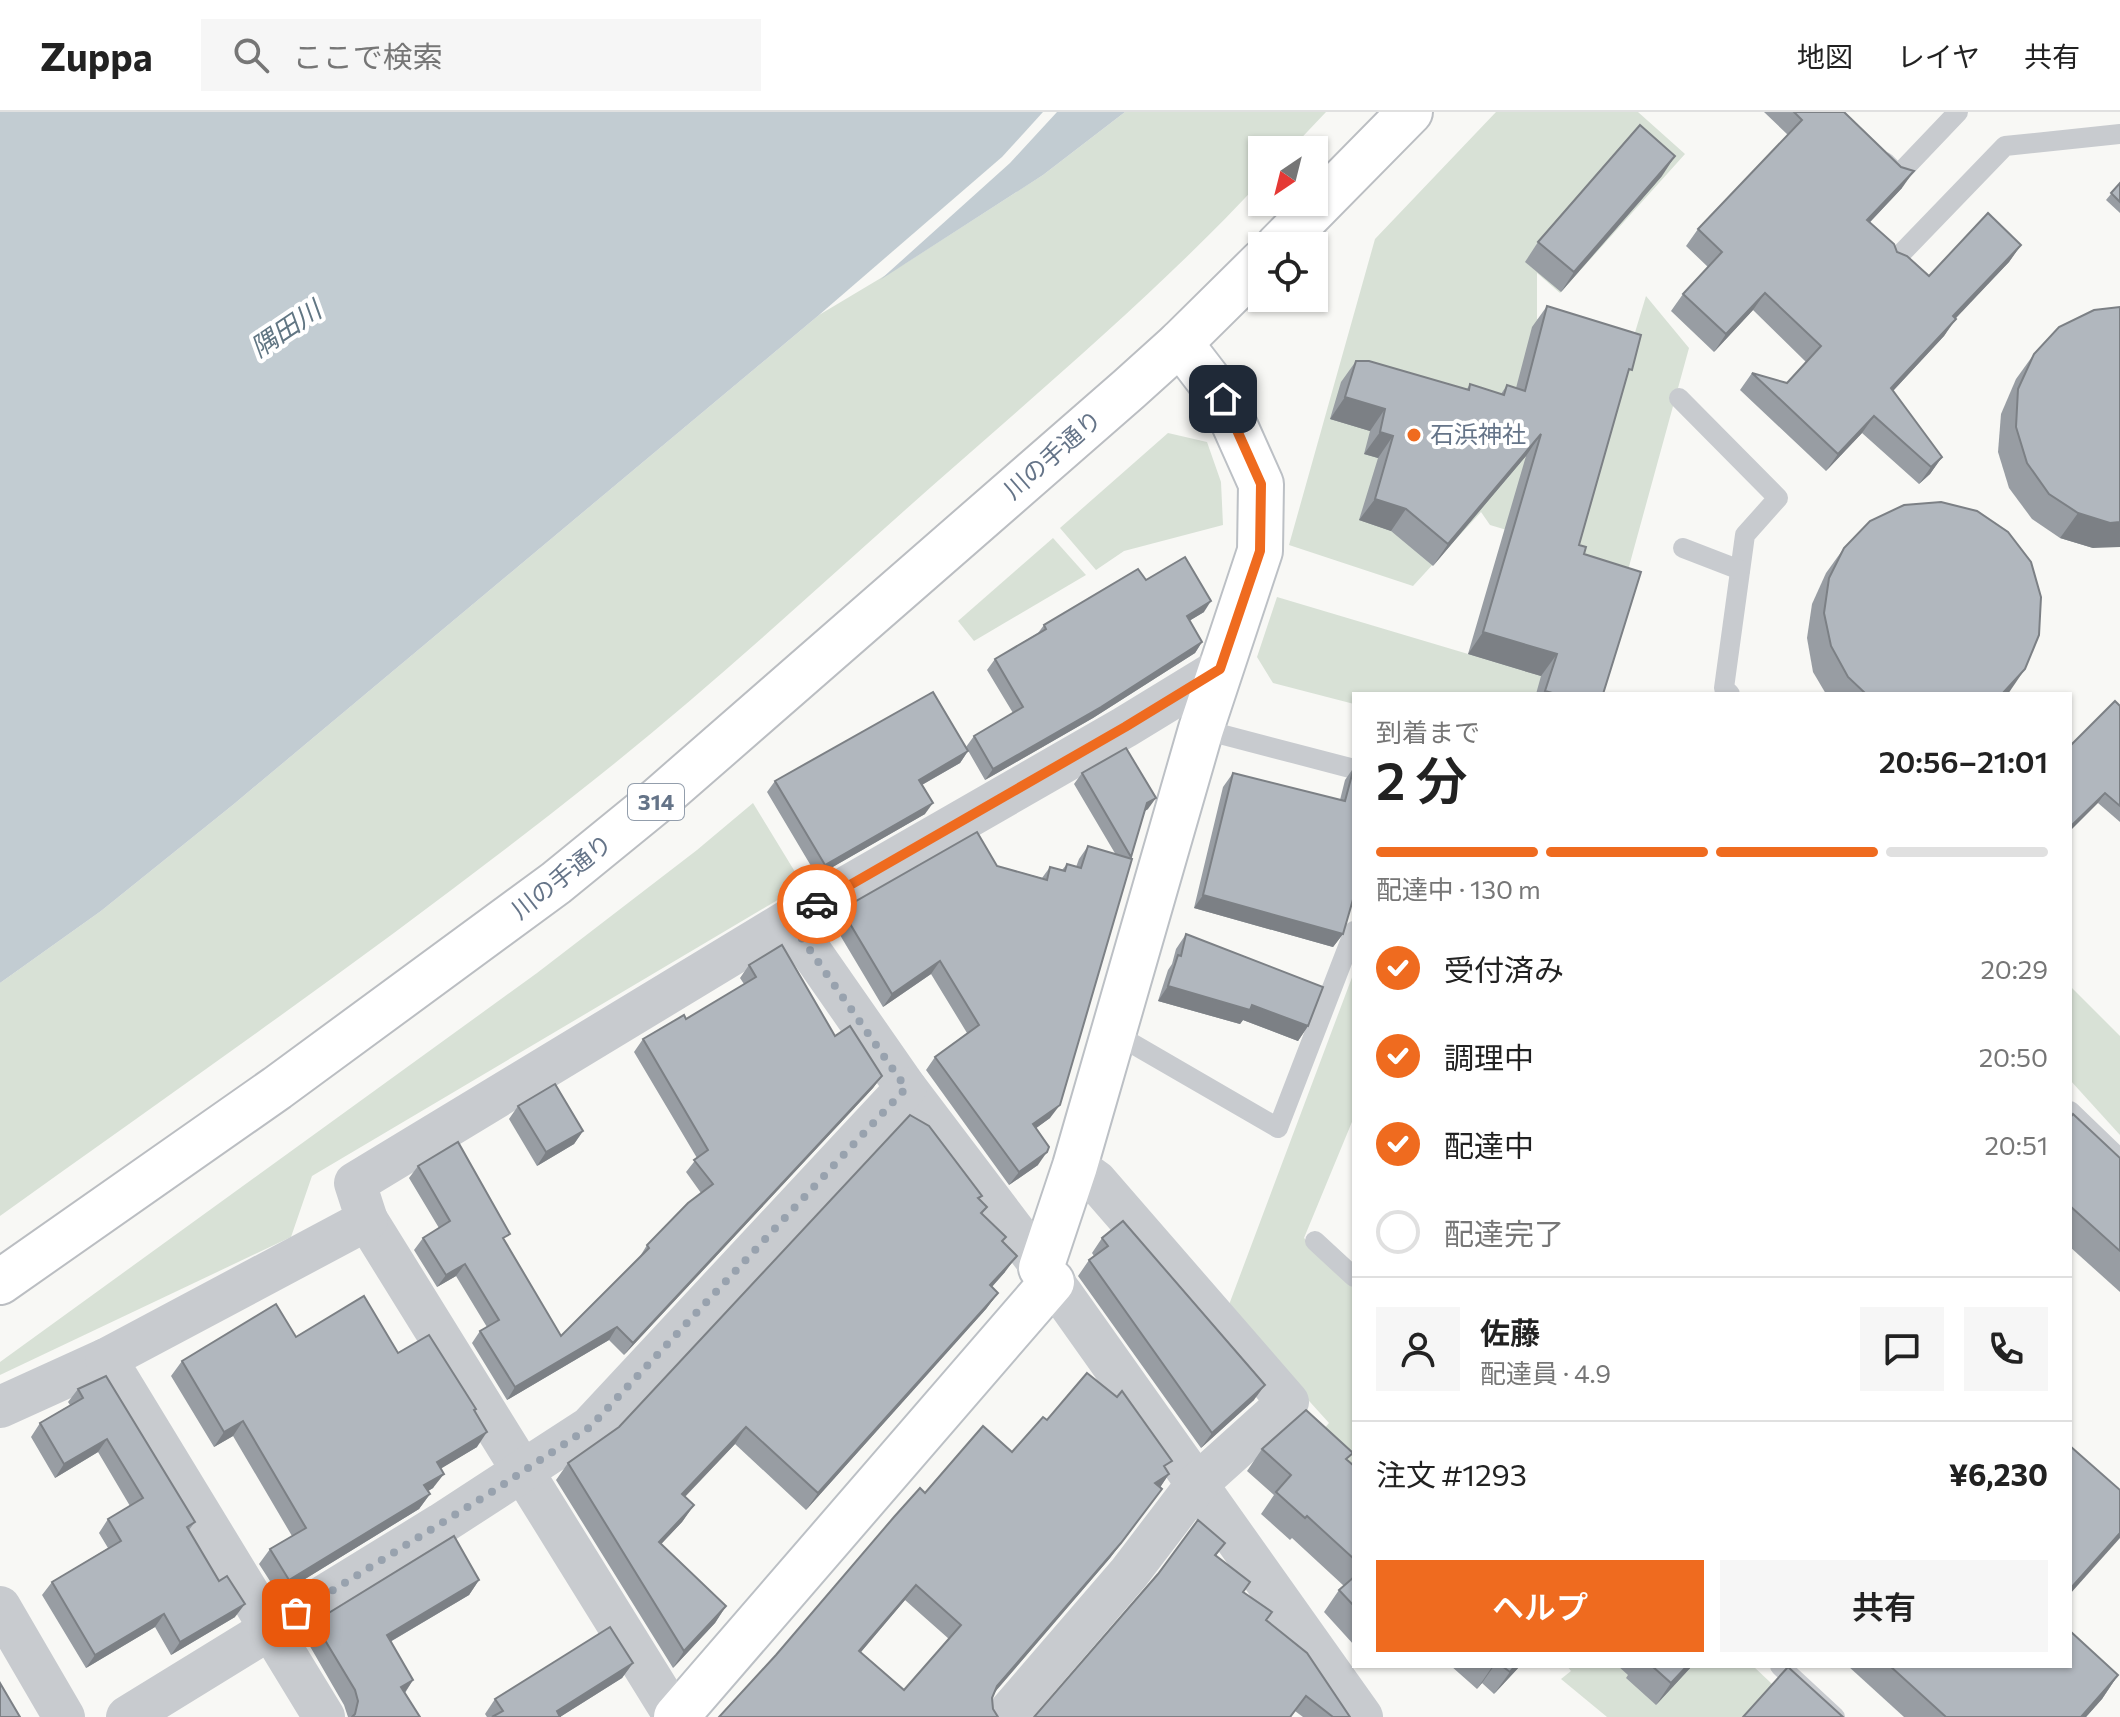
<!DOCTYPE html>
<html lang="ja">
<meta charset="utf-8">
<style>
body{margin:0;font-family:Commissioner,"Noto Sans JP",sans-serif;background:#f6f6f6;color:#222;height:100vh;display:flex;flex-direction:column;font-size:30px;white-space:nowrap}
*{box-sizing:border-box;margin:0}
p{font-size:26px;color:#767676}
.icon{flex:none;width:44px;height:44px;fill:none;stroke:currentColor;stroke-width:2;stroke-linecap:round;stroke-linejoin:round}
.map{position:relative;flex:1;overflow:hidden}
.drawer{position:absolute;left:1352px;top:580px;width:720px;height:976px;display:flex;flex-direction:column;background:#fff;border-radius:0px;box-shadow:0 2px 6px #0004}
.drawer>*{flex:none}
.needle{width:52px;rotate:215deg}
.controls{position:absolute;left:1248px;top:24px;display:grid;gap:16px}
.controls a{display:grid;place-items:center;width:80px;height:80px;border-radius:0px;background:#fff;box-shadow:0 2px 6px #0004;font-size:40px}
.pin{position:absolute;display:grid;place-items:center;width:68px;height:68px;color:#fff;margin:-34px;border-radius:16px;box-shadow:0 4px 12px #0006}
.courier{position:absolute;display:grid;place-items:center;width:80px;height:80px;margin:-40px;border:6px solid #ef6b1f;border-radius:50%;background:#fff;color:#222;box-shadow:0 2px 10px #0007}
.head em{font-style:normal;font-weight:600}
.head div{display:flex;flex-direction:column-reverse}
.head{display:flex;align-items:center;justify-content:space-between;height:136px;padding:0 24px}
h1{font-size:52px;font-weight:600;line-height:60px}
.bar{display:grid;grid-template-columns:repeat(4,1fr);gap:12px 8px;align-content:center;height:96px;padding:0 24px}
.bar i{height:10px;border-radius:6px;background:#e0e0e0}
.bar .selected{background:#ef6b1f}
.bar p{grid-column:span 4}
.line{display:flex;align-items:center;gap:20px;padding:0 24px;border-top:2px solid #e0e0e0}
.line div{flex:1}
.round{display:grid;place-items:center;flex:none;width:84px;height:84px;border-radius:0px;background:#f6f6f6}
ol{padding:0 24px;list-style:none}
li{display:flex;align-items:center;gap:24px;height:88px}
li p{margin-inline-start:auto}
li .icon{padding:8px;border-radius:50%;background:#ef6b1f;color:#fff;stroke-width:4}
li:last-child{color:#767676}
li i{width:44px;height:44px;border:4px solid #e0e0e0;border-radius:50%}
.cta{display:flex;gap:16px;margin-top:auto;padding:16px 24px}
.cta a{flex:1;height:92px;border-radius:0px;background:#ef6b1f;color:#fff;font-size:32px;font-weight:600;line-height:92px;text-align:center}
.cta a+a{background:#f6f6f6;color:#222}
header{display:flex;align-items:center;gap:48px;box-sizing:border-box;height:112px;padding:0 40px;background:#fff;border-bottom:2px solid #e0e0e0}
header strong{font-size:38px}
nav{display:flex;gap:44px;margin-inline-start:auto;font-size:28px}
.search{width:560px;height:72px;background:#f6f6f6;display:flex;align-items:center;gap:20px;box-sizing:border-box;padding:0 28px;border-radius:0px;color:#767676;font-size:30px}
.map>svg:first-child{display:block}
.green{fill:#d8e1d6}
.water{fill:#c2ccd2}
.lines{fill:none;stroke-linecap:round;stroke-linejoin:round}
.secondary-casing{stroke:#bcc0c5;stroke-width:48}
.primary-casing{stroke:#bbbec2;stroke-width:48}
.lane{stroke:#c8cbcf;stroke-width:20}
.street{stroke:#c8cbcf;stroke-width:42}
.secondary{stroke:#fff;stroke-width:44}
.primary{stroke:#fff;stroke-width:44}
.wall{fill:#989da3;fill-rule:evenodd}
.shaded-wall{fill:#7c8085}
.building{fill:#b1b7be;stroke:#7c8085;stroke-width:2;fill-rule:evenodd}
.done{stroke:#98a2ae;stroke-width:8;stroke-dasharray:0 14.4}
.route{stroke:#ef6b1f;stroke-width:10}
.poi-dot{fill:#ef6b1f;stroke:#fff;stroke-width:3}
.labels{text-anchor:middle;stroke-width:8;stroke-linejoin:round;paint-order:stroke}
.shield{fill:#fff;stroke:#939eac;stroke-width:2}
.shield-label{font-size:22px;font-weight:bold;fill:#657488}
.poi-label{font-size:24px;fill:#657488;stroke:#fff;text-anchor:start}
.street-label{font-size:24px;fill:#657488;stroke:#fff}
.water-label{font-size:26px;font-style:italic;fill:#617683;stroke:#fff}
</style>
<header>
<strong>Zuppa</strong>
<div class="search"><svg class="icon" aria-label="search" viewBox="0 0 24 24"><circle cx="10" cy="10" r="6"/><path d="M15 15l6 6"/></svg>ここで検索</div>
<nav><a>地図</a><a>レイヤ</a><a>共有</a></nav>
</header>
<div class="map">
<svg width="2120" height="1605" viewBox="0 0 2120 1605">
<rect width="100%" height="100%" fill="#f8f8f5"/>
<g class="green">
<path d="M1125 0H1326L1290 38H1262V68C1160 178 1043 276 931 375 818 475 708 578 590 671 399 823 198 962 0 1104V871L101 799 234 692 819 203 906 151 1043 63Z"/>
<polygon points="1496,0 1638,0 1685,42 1560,181 1537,161 1537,207 1630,237 1646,184 1689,236 1594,582 1354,582 1354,592 1273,571 1257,545 1277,485 1539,563 1574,438 1490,413 1481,400 1413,474 1289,433 1375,127"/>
<polygon points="1168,321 1207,330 1221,370 1223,413 1124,439 1096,458 1060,416"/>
<polygon points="1053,426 1086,463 974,529 958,509"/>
<polygon points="753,691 803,773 312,1064 291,1125 0,1263 0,1250 537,861 697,738"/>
<polygon points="1354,860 1354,1005 1304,1126 1354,1174 1354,1362 1315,1327 1329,1311 1227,1198"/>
<polygon points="2070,874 2120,924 2120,1023 2070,968"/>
<polygon points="1567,1554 1753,1554 1807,1605 1607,1605 1561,1567 1571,1559"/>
</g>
<g class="water">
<polygon points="0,0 1043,0 1002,45 819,203 234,692 101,799 0,871"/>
<polygon points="1057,0 1125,0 1043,63 880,168 1010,51"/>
</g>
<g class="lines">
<g class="secondary-casing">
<g id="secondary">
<polyline points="1041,1156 1075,1054 1201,617 1260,439 1261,372 1223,287 1180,231"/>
<polyline points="676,1605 1052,1170"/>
</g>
</g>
<g class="primary-casing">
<g id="primary">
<polyline points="1278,134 1410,0"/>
<polyline points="0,1170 277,976 556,771 659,687 1129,277 1180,231 1262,150"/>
</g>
</g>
<g class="lane">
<polyline points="1885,50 1898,63 1958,0"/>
<polyline points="1894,149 2005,34 2120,22"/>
<polyline points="1679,286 1778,386 1745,423 1724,576 1730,582"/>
<polyline points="1683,436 1740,458"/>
<polyline points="1201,617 1354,657"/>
<polyline points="1114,921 1278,1016 1354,819"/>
<polyline points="2070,999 2120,1047"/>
<polyline points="1315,1129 1354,1165"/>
<polyline points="1780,1554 1835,1605"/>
</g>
<g class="street">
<polyline points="789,808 906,976 1062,1182 1362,1605"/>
<polyline points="367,1108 675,1605"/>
<polyline points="0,1295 106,1247"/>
<polyline points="0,1495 64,1605"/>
<polyline points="127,1605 441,1412 590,1315 906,976"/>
<polyline points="324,1605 106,1247 367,1108 355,1071 789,808 1125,615 1220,557"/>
<polyline points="1005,1605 1129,1461 1196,1373 1288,1290 1096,1069 1075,1054"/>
</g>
<use href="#secondary" class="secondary"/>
<use href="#primary" class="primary"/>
</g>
<g class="wall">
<polygon points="1764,0 1844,0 1902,76 1870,110 1897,140 1929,164 2021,133 2009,150 1955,206 1944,224 1893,279 1942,345 1930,362 1919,372 1862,321 1826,359 1740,278 1752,261 1787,271 1806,250 1753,198 1714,240 1671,199 1683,182 1708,155 1686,134 1698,117 1788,23"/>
<polygon points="1662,64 1561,180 1525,150 1538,130"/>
<polygon points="2120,71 2120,101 2106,88"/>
<polygon points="1547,194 1627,265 1579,433 1584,442 1603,582 1536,582 1541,564 1468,542 1526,344 1433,454 1391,419 1359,408 1378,346 1364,342 1370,319 1330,307 1341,270 1356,249 1467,277 1470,272 1501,282 1507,273 1516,276 1532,215"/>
<polygon points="2034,242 2093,436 2060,426 2032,407 2009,376 1998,340 2001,302 2016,267"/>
<polygon points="1844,436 2008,582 1826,582 1813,560 1807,526 1812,492 1826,461"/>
<polygon points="1146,468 1204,500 1189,509 1202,530 1195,541 1093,606 985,668 966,635 974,624 1013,601 987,558 995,547 1038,521 1044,513"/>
<polygon points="2120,594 2120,710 2098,691"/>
<polygon points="968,639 960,651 922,673 925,702 817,764 767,680 775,669"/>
<polygon points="1354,655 1343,822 1333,835 1194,796 1223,675 1233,661 1340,688 1345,668"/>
<polygon points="1082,661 1148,697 1145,699 1050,1006 1036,1016 1038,1053 1009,1073 926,958 935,945 967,921 931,862 883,895 834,813 851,792 997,754 1042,766 1050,755 1062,758 1067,752 1076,755 1079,747 1088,734 1116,743 1074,672"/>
<polygon points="1186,822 1308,914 1298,929 1243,908 1240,912 1158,889 1168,858 1172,852 1176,837"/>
<polygon points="749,853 835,924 882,964 873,976 624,1243 609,1228 507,1288 472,1231 480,1219 487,1215 456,1164 437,1175 414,1138 423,1126 439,1116 409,1066 418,1054 505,1129 561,1224 639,1146 647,1133 701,1081 686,1060 697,1046 634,940 643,927 686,907 744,872 740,866"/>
<polygon points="518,994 583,1019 574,1032 537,1054 509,1007"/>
<polygon points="2070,1006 2120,1046 2120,1180 2070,1135"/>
<polygon points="979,1088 987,1095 982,1102 1003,1130 1005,1160 992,1175 998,1181 986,1197 806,1398 735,1332 685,1385 694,1393 682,1410 661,1432 726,1494 715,1511 673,1556 556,1368 568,1351 619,1315"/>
<polygon points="1102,1126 1254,1288 1201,1336 1078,1164 1089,1148 1094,1144 1092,1141"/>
<polygon points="296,1225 398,1241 474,1299 477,1335 441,1356 433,1376 428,1379 430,1382 419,1397 279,1483 259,1452 270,1437 292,1424 233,1324 214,1335 171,1264 182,1249"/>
<polygon points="78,1277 195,1410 189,1418 235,1505 171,1543 155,1515 86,1556 42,1483 52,1470 108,1436 99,1421 108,1407 130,1394 98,1340 55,1366 31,1325 40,1311 70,1293 68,1290"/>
<path d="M1047 1308 1166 1357 1169 1362 1160 1375 1162 1377 1151 1392 1110 1446 995 1580 992 1586 993 1597 719 1605 925 1381 1012 1340ZM905 1488 949 1527 904 1578 861 1540Z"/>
<polygon points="1262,1337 1348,1348 1354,1354 1354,1533 1324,1500 1339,1478 1344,1474 1292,1426 1290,1428 1261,1402 1274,1383 1247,1359"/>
<polygon points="1225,1431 1216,1444 1266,1508 1350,1605 1303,1605 1295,1599 1291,1605 1034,1605"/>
<polygon points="479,1468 469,1483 390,1530 413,1568 405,1581 420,1605 348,1605 344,1593 304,1524 314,1510"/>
<polygon points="633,1551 622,1566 560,1605 487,1605 485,1602 495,1587"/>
<polygon points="1451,1554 1520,1554 1494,1582 1482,1571 1477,1577"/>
<polygon points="1618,1554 1692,1554 1656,1593 1626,1566 1628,1563"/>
<polygon points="1848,1554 2070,1554 2118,1563 2102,1587 2086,1605 1904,1605"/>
</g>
<g class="shaded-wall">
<polygon points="1675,44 1662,64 1561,180 1574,160"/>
<polygon points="1914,59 1902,76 1855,126 1867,108"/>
<polygon points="2021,133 2009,150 1941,222 1953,204"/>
<polygon points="1765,181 1753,198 1714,240 1726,222"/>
<polygon points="1956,207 1944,224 1879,294 1891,276"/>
<polygon points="1345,285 1385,297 1370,319 1330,307"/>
<polygon points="1874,304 1862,321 1826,359 1838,342"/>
<polygon points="1380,320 1393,324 1378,346 1364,342"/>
<polygon points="1541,322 1526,344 1433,454 1448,432"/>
<polygon points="1942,345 1930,362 1919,372 1931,355"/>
<polygon points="1375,387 1406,397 1391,419 1359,408"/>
<polygon points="2078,401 2120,410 2120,435 2093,436 2060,426"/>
<polygon points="1211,489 1204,500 1179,515 1187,504"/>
<polygon points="1483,520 1557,542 1541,564 1468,542"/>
<polygon points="1202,530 1195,541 1093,606 985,668 993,657"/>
<polygon points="2025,557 2008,582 2002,582"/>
<polygon points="968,639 960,651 911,679 919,668"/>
<polygon points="2105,681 2098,691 2070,719 2070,715"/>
<polygon points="1156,686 1148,697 1140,702 1147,691"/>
<polygon points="933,691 925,702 817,764 825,753"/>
<polygon points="1203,783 1343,822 1333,835 1194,796"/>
<polygon points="940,849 931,862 883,895 892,882"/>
<polygon points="1168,874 1252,893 1308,914 1298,929 1243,908 1240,912 1158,889"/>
<polygon points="882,964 873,976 624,1243 633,1231"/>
<polygon points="1060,993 1050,1006 1024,1025 1033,1012"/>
<polygon points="583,1019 574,1032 537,1054 546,1040"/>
<polygon points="1047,1040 1038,1053 1009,1073 1019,1060"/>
<polygon points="1017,1144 1005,1160 978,1190 990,1173"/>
<polygon points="465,1152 456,1164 437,1175 446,1163"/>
<polygon points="998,1181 986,1197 806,1398 818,1381"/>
<polygon points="617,1215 609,1228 507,1288 515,1275"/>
<polygon points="1265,1273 1254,1288 1201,1336 1212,1321"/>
<polygon points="243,1309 233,1324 214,1335 224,1320"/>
<polygon points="746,1315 735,1332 671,1399 682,1382"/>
<polygon points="487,1320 477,1335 427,1365 437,1350"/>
<polygon points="107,1327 98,1340 55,1366 64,1352"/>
<polygon points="444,1362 433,1376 414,1388 424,1373"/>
<polygon points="1169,1362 1159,1377 1155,1371"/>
<polygon points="1162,1377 1110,1446 987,1589 997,1574"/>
<polygon points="430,1382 419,1397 279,1483 289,1468"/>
<polygon points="694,1393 682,1410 648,1446 659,1430"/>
<polygon points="2120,1421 2120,1426 2070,1482 2070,1477"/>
<polygon points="479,1468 469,1483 376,1538 387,1523"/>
<polygon points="916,1473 905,1488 849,1554 859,1539"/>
<polygon points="245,1492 235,1505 171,1543 180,1530"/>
<polygon points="726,1494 715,1511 673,1556 684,1539"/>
<polygon points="164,1502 155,1515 86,1556 95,1543"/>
<polygon points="633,1551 622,1566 560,1605 557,1599"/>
<polygon points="1494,1554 1482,1571 1477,1577 1492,1555"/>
<polygon points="1515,1554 1520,1554 1494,1582 1510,1560"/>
<polygon points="1687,1554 1692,1554 1656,1593 1671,1571"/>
<polygon points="2118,1563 2102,1587 2086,1605 2081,1605"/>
<polygon points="413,1568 403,1583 401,1575"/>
</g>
<g class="building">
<polygon points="1794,0 1844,0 1901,55 1914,59 1867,108 1894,132 1897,140 1907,144 1929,164 1988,101 2021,133 1953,204 1956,207 1891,276 1942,345 1931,355 1874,304 1838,342 1752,261 1787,271 1821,234 1765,181 1726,222 1683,182 1722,140 1698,117 1802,8"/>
<polygon points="1640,13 1675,44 1574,160 1538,130"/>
<polygon points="2120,71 2120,90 2111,81"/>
<polygon points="1547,194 1641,223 1632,258 1629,257 1579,433 1586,435 1584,442 1641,460 1603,582 1556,582 1545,579 1557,542 1483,520 1541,322 1448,432 1406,397 1375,387 1393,324 1380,320 1385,297 1345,285 1356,249 1369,249 1469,278 1470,272 1504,283 1507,273 1525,279"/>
<polygon points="2120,195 2120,410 2110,411 2078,401 2049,382 2027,351 2016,315 2018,277 2034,242 2059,215 2094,198"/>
<polygon points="1941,390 1977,399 2008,420 2031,450 2041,485 2039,523 2025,557 2002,582 1866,582 1848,565 1831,534 1824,501 1829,466 1844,436 1870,409 1904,393"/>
<polygon points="1185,445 1211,489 1187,504 1202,530 1101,595 993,657 974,624 1023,595 995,547 1046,517 1044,513 1138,457 1146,468"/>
<polygon points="933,580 968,639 919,668 933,691 825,753 775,669"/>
<polygon points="2115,589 2120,594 2120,694 2105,681 2070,715 2070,634"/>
<polygon points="1126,636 1156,686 1147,691 1131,745 1082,661"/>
<polygon points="1354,655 1354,784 1343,822 1203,783 1233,661 1345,689"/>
<polygon points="977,720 997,754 1047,768 1050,755 1065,759 1067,752 1081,756 1088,734 1132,747 1060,993 1033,1012 1049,1035 1047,1040 1019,1060 935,945 979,913 940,849 892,882 843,800 852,795 851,792"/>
<polygon points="1186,822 1323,875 1308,914 1252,893 1250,898 1168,874 1178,843 1181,844"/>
<polygon points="782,833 835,924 850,914 882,964 633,1231 617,1215 515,1275 480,1219 499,1208 465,1152 446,1163 423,1126 450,1109 418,1054 458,1030 510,1122 503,1126 561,1224 649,1136 647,1133 688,1091 713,1072 694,1048 708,1038 643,927 684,903 686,907 756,865 749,853"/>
<polygon points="555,972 583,1019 546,1040 518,994"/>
<polygon points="2073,1002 2120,1046 2120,1139 2070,1094 2070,1006"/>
<polygon points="910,1003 929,1014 982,1084 978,1086 987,1095 981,1101 1006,1125 1002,1129 1017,1144 990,1173 998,1181 818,1381 746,1315 682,1382 694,1393 659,1430 726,1494 684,1539 568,1351 619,1315"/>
<polygon points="1123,1109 1265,1273 1212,1321 1089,1148 1108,1134 1102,1126"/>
<polygon points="364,1184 398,1241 429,1223 476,1297 474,1298 487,1320 437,1350 444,1362 424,1373 430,1382 289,1468 270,1437 306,1416 243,1309 224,1320 182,1249 276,1192 296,1225"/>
<path d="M1087 1261 1117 1285 1122 1279 1172 1349 1164 1354 1169 1362 1155 1371 1162 1377 1121 1431 997 1574 992 1586 993 1597 998 1605H719L776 1543 894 1405 920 1376 925 1381 983 1314 1012 1340 1043 1305 1047 1308ZM916 1473 961 1513 904 1578 859 1539Z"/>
<polygon points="106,1264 195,1410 187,1415 219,1469 227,1464 245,1492 180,1530 164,1502 95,1543 52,1470 121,1429 108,1407 143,1386 107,1327 64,1352 40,1311 83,1286 78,1277"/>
<polygon points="1306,1298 1353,1341 1346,1347 1354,1354 1354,1447 1307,1404 1305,1406 1276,1380 1291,1363 1262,1337"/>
<polygon points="2070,1334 2120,1378 2120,1421 2070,1477"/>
<polygon points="1198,1408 1225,1431 1215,1443 1250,1470 1243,1480 1272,1500 1266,1508 1307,1541 1350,1605 1333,1605 1306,1584 1290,1605 1034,1605 1158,1462"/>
<polygon points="454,1424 479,1468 387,1523 413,1568 401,1575 420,1605 352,1605 355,1602 358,1589 355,1578 314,1510"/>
<polygon points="1354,1465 1354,1494 1339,1478"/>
<polygon points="610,1515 633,1551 557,1599 560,1605 492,1605 503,1599 495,1587"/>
<polygon points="2070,1519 2118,1563 2081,1605 1946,1605 1890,1554 2070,1554"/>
<polygon points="1502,1554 1515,1554 1510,1560"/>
<polygon points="1652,1554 1687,1554 1671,1571"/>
<polygon points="1788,1555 1843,1605 1743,1605"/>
<polygon points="0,1571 20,1605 0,1605"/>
</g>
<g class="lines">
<polyline class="done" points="296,1501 495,1378 590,1315 906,976 789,808 817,792"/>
<polyline class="route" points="817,792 1125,615 1220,557 1260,439 1261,372 1223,287"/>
</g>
<circle class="poi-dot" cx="1414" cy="323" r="8"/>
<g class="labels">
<rect class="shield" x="628" y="672" width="56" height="36" rx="6"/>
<g class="shield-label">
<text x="656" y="698">314</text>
</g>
<g class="poi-label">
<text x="1430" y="331">石浜神社</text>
</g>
<g class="street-label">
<text transform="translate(1053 343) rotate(-41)" y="8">川の手通り</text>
<text transform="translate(562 765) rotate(-38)" y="8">川の手通り</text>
</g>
<g class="water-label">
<text transform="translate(286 217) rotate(-34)" y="9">隅田川</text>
</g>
</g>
</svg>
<div class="controls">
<a><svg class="needle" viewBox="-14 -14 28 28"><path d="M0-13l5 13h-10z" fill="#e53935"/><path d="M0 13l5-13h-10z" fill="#767676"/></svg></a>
<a><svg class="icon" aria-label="locate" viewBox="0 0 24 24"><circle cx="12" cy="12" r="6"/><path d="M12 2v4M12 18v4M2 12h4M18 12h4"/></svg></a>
</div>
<div class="pin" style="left:296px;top:1501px;background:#ea580c"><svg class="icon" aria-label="bag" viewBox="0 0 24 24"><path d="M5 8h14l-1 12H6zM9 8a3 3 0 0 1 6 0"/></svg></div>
<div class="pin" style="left:1223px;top:287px;background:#1f2937"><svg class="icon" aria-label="home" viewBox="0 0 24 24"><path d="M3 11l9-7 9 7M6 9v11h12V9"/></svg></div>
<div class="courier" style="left:817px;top:792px"><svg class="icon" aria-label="car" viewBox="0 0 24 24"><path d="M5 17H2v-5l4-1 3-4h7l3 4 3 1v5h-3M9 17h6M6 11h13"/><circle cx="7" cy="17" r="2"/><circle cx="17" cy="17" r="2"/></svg></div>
<section class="drawer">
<div class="head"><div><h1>2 分</h1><p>到着まで</p></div><em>20:56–21:01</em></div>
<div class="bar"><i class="selected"></i><i class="selected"></i><i class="selected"></i><i></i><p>配達中 · 130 m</p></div>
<ol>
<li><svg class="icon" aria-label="check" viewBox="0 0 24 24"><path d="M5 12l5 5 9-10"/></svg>受付済み<p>20:29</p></li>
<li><svg class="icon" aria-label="check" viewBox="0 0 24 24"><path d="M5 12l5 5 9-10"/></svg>調理中<p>20:50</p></li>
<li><svg class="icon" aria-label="check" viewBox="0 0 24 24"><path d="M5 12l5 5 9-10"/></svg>配達中<p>20:51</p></li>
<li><i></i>配達完了</li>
</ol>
<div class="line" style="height:144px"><a class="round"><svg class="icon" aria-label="person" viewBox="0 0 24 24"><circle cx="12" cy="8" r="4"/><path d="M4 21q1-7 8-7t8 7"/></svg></a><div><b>佐藤</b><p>配達員 · 4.9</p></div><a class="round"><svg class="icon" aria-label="chat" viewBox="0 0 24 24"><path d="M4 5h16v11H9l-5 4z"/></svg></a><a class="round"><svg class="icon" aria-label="phone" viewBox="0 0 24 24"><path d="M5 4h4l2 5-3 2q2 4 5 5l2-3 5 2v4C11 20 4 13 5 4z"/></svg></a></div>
<div class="line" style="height:104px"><div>注文 #1293</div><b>¥6,230</b></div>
<div class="cta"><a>ヘルプ</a><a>共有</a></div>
</section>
</div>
